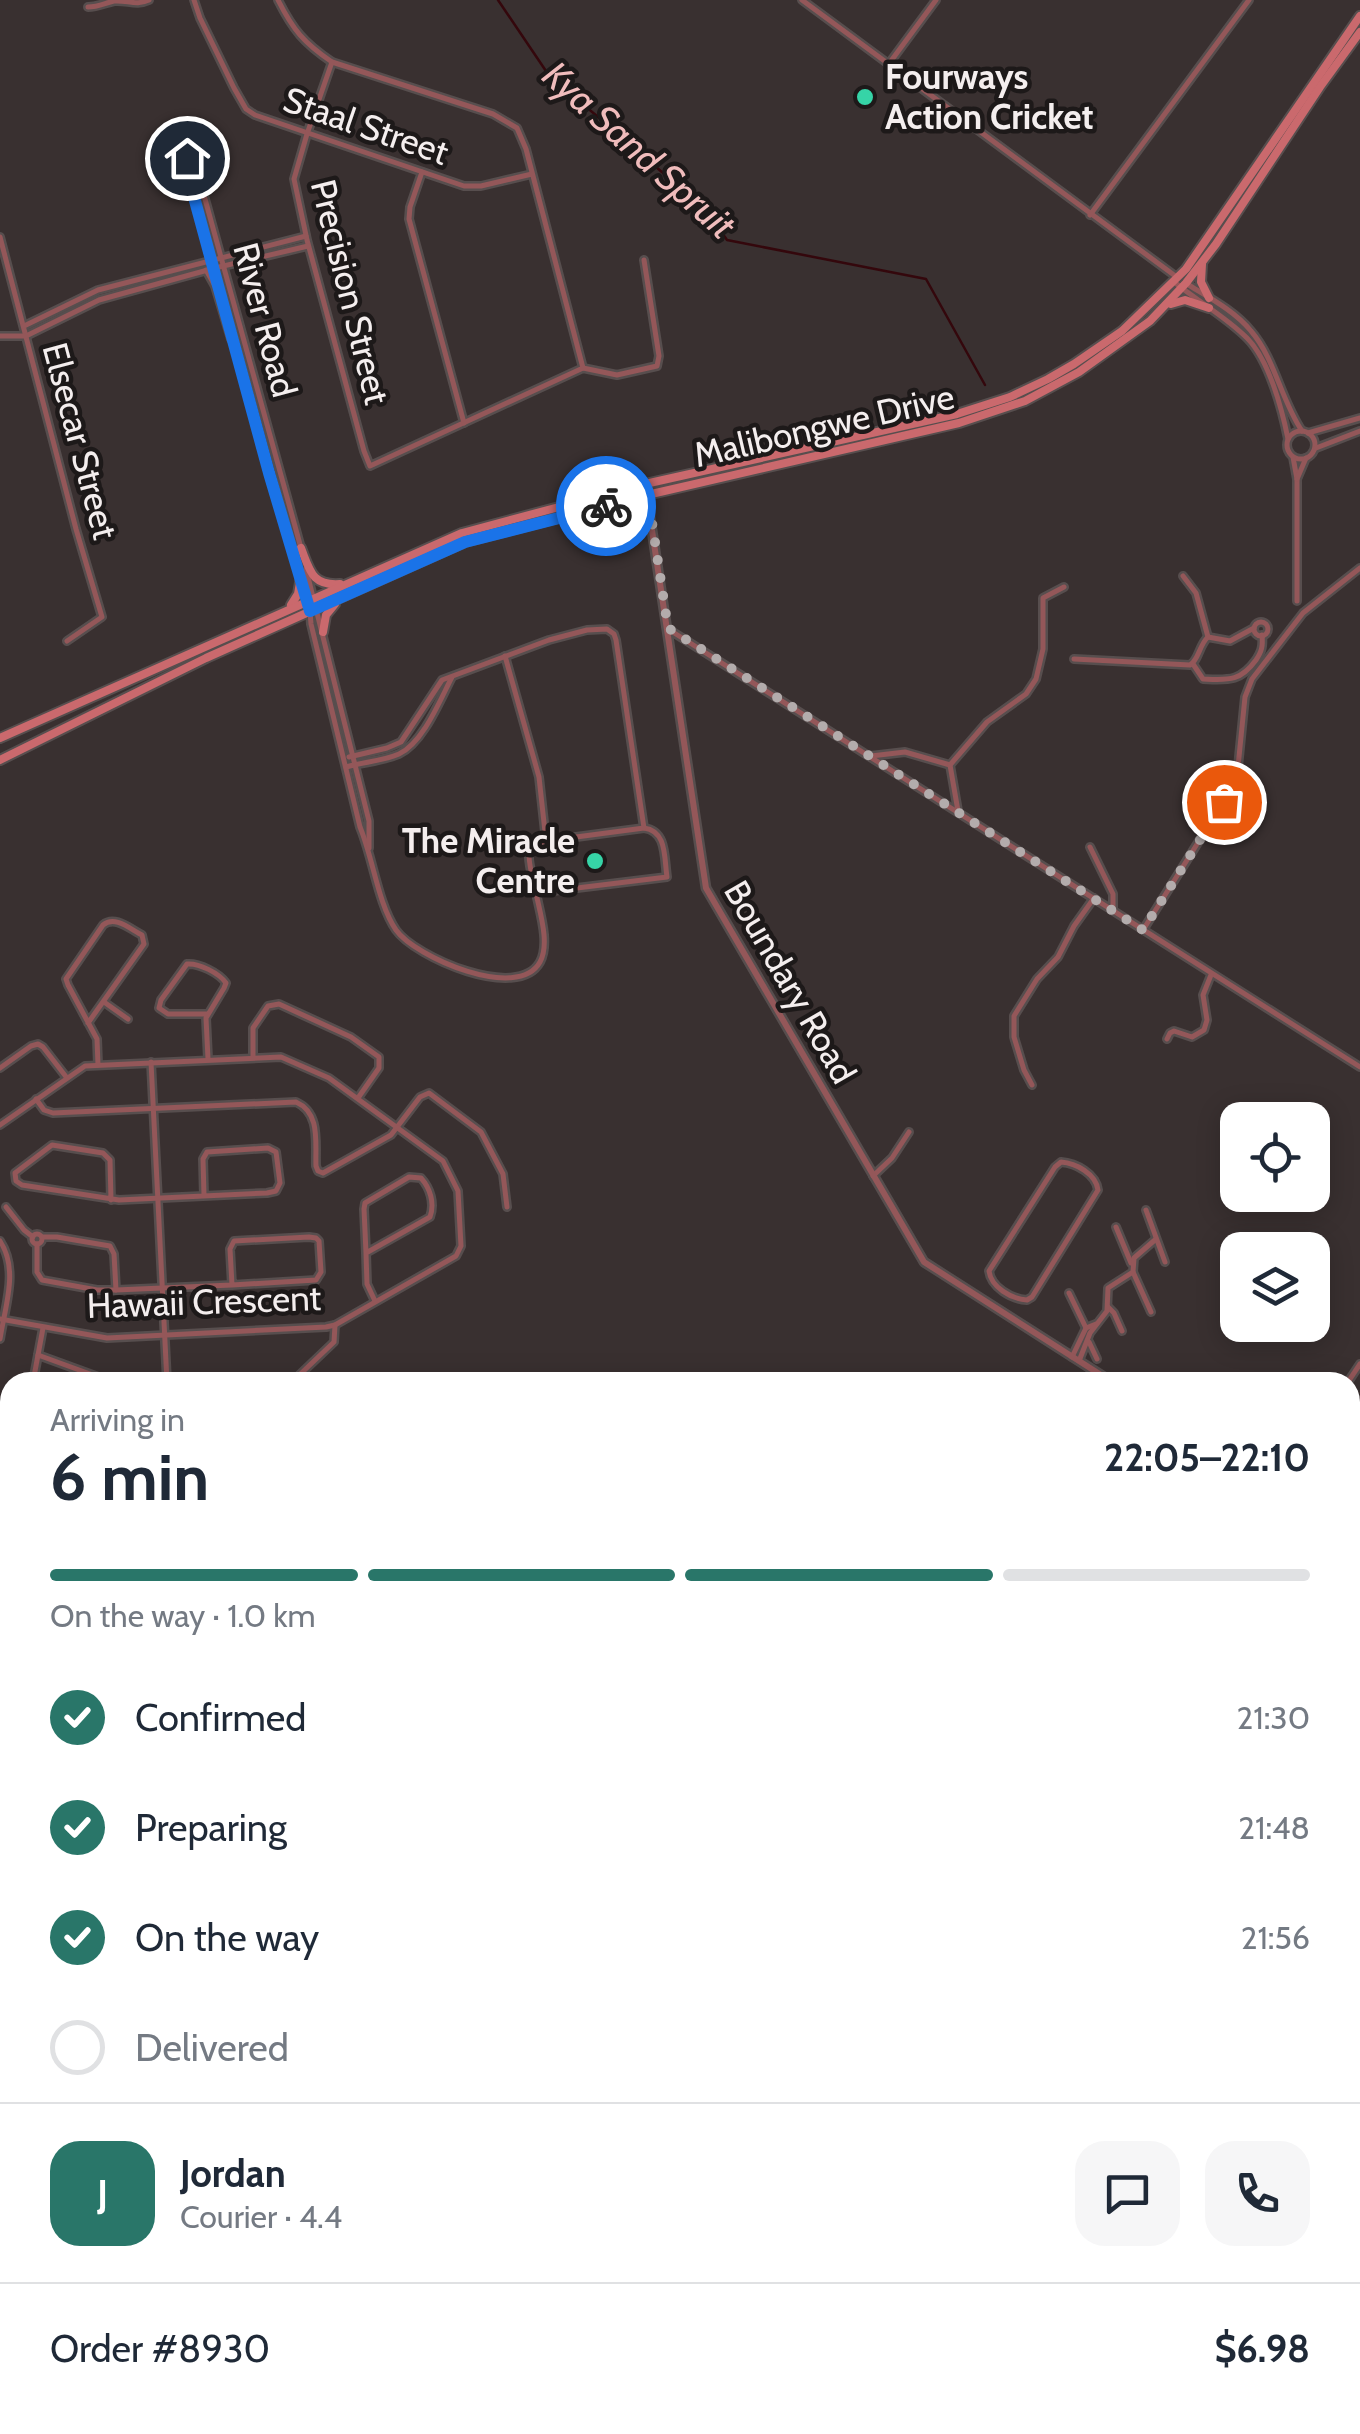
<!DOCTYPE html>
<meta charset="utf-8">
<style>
body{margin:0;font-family:Cabin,sans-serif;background:#f6f6f7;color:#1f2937;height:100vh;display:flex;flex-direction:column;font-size:38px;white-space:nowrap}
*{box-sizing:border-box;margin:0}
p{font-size:32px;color:#747a83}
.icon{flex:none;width:55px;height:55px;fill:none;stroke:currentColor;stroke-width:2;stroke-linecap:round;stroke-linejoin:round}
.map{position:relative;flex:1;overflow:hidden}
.details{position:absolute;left:0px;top:1372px;width:1360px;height:1062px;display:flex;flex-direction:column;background:#fff;border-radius:30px 30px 0 0;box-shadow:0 5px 25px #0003}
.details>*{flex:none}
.buttons{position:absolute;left:1220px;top:1102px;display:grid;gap:20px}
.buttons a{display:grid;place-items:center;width:110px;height:110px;border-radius:20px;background:#fff;box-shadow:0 5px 25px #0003;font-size:50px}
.pin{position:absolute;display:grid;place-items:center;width:85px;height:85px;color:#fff;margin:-42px;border:5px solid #fff;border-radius:50%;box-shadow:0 2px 10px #0007}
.courier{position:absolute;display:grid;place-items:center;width:100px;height:100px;margin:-50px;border:8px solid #1a73e8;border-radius:50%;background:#fff;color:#222;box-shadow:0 2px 12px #0007}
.summary em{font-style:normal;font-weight:700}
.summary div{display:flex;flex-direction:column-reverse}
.summary{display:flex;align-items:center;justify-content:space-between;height:170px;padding:0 50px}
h1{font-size:65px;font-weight:700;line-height:75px}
.bar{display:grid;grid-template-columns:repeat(4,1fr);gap:15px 10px;align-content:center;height:120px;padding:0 50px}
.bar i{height:12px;border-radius:8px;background:#e0e1e3}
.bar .selected{background:#297669}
.bar p{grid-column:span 4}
.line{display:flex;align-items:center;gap:25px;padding:0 50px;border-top:2px solid #e0e1e3}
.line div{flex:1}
.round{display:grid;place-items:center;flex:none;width:105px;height:105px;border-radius:30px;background:#f6f6f7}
ol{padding:0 50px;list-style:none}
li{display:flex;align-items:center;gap:30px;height:110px}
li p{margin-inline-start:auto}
li .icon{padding:10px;border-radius:50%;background:#297669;color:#fff;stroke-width:4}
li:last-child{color:#747a83}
li i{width:55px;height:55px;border:5px solid #e0e1e3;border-radius:50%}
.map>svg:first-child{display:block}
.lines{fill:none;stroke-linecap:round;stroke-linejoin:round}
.stream{stroke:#34070c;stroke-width:2.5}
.minor-casing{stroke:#574e4e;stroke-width:10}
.tertiary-casing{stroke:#574e4e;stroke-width:11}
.secondary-casing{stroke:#574e4e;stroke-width:12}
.minor{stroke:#945759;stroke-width:5}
.tertiary{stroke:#945759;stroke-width:6}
.secondary{stroke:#ca696d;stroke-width:8}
.done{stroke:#b3acac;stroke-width:10;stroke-dasharray:0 18}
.route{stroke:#1a73e8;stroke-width:12}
.poi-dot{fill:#36d4a7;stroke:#1d1919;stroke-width:4}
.labels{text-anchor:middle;stroke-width:9;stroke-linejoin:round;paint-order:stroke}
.poi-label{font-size:35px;font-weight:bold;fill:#f4eeee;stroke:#1d1919;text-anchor:start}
.street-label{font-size:35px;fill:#f4eeee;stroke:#1d1919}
.water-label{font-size:38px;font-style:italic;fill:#f0bcbc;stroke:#1d1919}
</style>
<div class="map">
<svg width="1360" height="2434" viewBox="0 0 1360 2434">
<rect width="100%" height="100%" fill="#393030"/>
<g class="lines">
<polyline class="stream" points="498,0 548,74 706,210 727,240 926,279 985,385"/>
<g class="minor-casing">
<g id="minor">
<polyline points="194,0 200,18 234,88 246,109 255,115 464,186 481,186 532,174"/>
<path d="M278 0C293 30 304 43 332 62L493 114 517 128 526 149 583 368"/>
<polyline points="802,0 1178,278"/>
<path d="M88 7C98 7 105 3 114 1 128 0 136 6 149 0"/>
<polyline points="332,62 307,134 294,179 307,240 364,451 370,466 583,368 617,375 657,366 659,356 644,260"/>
<polyline points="888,65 936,0"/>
<polyline points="422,172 410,207 409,219 464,423"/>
<polyline points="1090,215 1249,0"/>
<polyline points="0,237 76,529 102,617 67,641"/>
<polyline points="206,270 215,286 231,339"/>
<path d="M1173 281C1197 301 1225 316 1247 338 1269 360 1282 409 1288 439"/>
<path d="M1187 284C1208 297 1235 311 1251 331 1275 359 1281 400 1302 431"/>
<polyline points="24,326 98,290 306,236"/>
<polyline points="0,336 26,336 99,300 215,268 308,246"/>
<circle cx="1301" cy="445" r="14"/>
<polyline points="1308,433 1360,418"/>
<polyline points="1316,448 1360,431"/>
<polyline points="1293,457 1297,479 1297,601"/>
<polyline points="1297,479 1306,458"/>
<path d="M301 548 194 159 189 158 185 164 269 473 310 611 311 624 360 827C373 858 378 904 396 930 415 957 518 1002 540 962 550 944 540 913 536 893"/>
<polyline points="306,569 369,821 369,848"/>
<polyline points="1183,576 1196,593 1208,637"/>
<circle cx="1261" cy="629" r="7"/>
<polyline points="668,629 1360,1067"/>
<path d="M505 656 539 777 546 841C541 843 533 844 530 849 526 856 534 884 536 893L667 877C664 857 667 831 644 828"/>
<path d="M1074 659 1190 665C1199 660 1199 645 1208 637L1230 641 1254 628"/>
<path d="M1193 664 1203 679C1228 680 1240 682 1256 660 1262 651 1263 646 1262 635"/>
<polyline points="871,756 905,752 950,765"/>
<polyline points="349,757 387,748 401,742 442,680 549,640 587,630 607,629 614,634 616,640 644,828 546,841"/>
<path d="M346 767C363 762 383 761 399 754 423 743 440 700 452 677"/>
<polyline points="958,811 950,765 987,722 1026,694 1036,679 1043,649 1043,598 1064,587"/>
<polyline points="1090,847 1113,894 1113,910"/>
<polyline points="1143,930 1233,787 1238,767 1245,697 1252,679 1303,613 1360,568"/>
<polyline points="104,1002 128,1019"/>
<path d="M207 1014H168L159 1008 161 1000 187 964C199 963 219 973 226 983L224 988 206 1018 208 1059"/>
<path d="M88 1023 144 944 142 935C130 929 115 915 103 925L66 979 68 985 97 1039 98 1065"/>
<polyline points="1167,1039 1170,1033 1174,1031 1192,1037 1204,1030 1207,1020 1203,995 1211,975"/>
<polyline points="253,1057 253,1028 268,1006 279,1004 351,1037 379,1057 379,1068 358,1098"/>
<polyline points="151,1062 167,1382"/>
<polyline points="0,1068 31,1046 38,1044 43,1047 67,1078"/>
<polyline points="1032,1085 1024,1070 1014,1037 1014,1016 1037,979 1058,957 1074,926 1094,898"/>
<path d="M36 1099 44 1110 53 1113 296 1102C321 1113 315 1143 316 1166L318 1171 323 1173 391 1135 420 1097 429 1093 481 1132 503 1174 507 1207"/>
<polyline points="0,1125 85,1066 281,1057 329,1078 443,1161 458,1191 461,1246 456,1256 335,1325 326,1327 107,1338 0,1319"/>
<path d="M1061 1162C1076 1163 1096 1174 1098 1190L1032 1297 1027 1300C1011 1299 991 1287 989 1271L1055 1167Z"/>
<polyline points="873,1176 892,1158 909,1132"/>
<polyline points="111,1200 110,1160 103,1153 52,1145 15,1173 16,1181 22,1185 119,1200 267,1193 276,1191 280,1183 276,1152 268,1148 207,1152 203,1159 204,1196"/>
<polyline points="6,1207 24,1230 33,1237"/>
<polyline points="1146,1210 1165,1262"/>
<polyline points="1116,1227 1131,1263"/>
<circle cx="37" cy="1239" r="5"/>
<polyline points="42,1237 57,1237 110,1246 114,1254 116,1290"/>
<path d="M0 1241C19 1270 5 1306 0 1339"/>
<polyline points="37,1244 37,1272 42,1280 97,1290 116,1290 232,1285 230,1249 234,1241 309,1237 316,1238 319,1241 321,1272 316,1280 232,1285"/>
<path d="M366 1253 364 1209 365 1203 409 1177 421 1178C430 1188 435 1203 430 1217L366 1253 367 1284 375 1301"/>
<polyline points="1133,1272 1151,1312"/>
<polyline points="1069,1293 1086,1328"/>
<polyline points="1108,1307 1114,1313 1122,1331"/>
<polyline points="1089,1342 1097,1359"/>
<polyline points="38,1355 112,1382"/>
<polyline points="1072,1357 1086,1328 1096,1324"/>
<polyline points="1079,1361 1090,1333 1107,1311 1108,1288 1133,1272 1134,1258 1156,1239"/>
<polyline points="33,1382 43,1328"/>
<polyline points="292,1382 334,1342 335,1325"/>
<polyline points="1348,1382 1360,1364"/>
<polyline points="0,1439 10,1442"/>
<polyline points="0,1494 10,1497"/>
<polyline points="0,1515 5,1523 10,1544"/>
<polyline points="0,1515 10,1512"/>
<polyline points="0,1554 10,1552"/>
<polyline points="0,1695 10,1695"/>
<polyline points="0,1733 10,1727"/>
<polyline points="0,1776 10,1771"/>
<polyline points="0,1823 10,1817"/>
<polyline points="0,1868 10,1885"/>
<polyline points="0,1894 10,1887"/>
<polyline points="0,2001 10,1985"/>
<polyline points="1350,2035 1355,2042 1360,2061"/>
<polyline points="0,2057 10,2054"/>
<polyline points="1350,2093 1360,2091"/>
<polyline points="0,2098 10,2098"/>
<polyline points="0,2121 10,2121"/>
<polyline points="0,2155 10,2155"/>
<polyline points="0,2189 10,2188"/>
<polyline points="1350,2191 1360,2210"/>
<polyline points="1350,2241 1360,2242"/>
<polyline points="0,2284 10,2284"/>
<polyline points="0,2320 10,2320"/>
<polyline points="0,2357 10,2356"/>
<polyline points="0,2395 10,2395"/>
<polyline points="1360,2402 1357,2409 1360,2416"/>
<polyline points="262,2425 263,2434"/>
<polyline points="302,2425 303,2434"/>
<polyline points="704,2425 717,2434"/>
<polyline points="771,2425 778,2428 795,2425"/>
<polyline points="857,2425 859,2434"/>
<polyline points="897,2425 899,2434"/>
<polyline points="937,2425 939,2434"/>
<polyline points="1133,2425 1140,2434"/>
<polyline points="1209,2425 1226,2434"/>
<polyline points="0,2433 185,2426"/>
<polyline points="632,2434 636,2425"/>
<polyline points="1119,2434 1131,2425"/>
<polyline points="1263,2434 1269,2425"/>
</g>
</g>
<g class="tertiary-casing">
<g id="tertiary">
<polyline points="645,484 706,888 924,1262 1112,1382"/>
<polyline points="1350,1534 1360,1540"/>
<polyline points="0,2234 10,2234"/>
<polyline points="0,2244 10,2244"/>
<polyline points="1350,2283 1360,2284"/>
<polyline points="1034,2425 1036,2434"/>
<polyline points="1043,2425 1045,2434"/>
</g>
</g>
<g class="secondary-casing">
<g id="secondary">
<polyline points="1202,264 1201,282 1209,298"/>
<polyline points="1171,304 1185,300 1209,308"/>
<path d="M301 548C310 571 312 586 340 584"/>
<polyline points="291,605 298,594 301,577"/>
<polyline points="323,632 326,615 335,604"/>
<polyline points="0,738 462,533 645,484 957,414 1010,397 1048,379 1074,364 1122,331 1186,269 1360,16"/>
<polyline points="0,760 206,658 465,542 647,495 959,423 1025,401 1079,372 1150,321 1186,283 1216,244 1320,87 1360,32"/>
</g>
</g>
<use href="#minor" class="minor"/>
<use href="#tertiary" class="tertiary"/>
<use href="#secondary" class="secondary"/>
</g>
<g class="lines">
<polyline class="done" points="606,506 648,496 668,628 1143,930 1224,802"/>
<polyline class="route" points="187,158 185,164 269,473 310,611 465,542 606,506"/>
</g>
<g class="poi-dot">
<circle cx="865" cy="97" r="10"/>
<circle cx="595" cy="861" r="10"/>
</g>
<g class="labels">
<g class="poi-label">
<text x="885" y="89">Fourways<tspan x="885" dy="40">Action Cricket</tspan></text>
<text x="575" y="853" text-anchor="end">The Miracle<tspan x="575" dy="40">Centre</tspan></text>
</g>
<g class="street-label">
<text transform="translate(366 126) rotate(19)" y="12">Staal Street</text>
<text transform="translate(350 292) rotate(76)" y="12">Precision Street</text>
<text transform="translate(265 320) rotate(75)" y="12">River Road</text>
<text transform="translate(824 426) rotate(-13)" y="12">Malibongwe Drive</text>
<text transform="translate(80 441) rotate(75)" y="12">Elsecar Street</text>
<text transform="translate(790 982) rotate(60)" y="12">Boundary Road</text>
<text transform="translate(204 1302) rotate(-2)" y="12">Hawaii Crescent</text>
</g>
<g class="water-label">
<text transform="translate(639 150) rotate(42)" y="13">Kya Sand Spruit</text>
</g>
</g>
</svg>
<div class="buttons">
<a><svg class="icon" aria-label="locate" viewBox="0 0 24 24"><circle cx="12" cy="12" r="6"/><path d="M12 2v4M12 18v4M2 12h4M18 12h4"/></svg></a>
<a><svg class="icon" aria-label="layers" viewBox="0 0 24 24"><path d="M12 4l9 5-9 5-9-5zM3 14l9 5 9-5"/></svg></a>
</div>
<div class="pin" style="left:1224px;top:802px;background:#ea580c"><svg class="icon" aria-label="bag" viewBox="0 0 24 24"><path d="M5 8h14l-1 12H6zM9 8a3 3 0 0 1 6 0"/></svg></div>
<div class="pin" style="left:187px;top:158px;background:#1f2937"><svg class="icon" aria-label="home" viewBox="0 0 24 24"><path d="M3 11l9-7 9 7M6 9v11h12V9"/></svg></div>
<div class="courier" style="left:606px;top:506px"><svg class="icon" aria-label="bike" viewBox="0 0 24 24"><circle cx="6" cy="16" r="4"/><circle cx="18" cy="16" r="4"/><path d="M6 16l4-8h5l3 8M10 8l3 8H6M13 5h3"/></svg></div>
<section class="details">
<div class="summary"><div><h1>6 min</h1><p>Arriving in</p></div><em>22:05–22:10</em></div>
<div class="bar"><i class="selected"></i><i class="selected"></i><i class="selected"></i><i></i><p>On the way · 1.0 km</p></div>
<ol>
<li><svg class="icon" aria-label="check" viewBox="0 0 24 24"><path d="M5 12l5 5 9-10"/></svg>Confirmed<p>21:30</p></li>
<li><svg class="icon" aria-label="check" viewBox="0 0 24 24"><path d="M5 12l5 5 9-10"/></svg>Preparing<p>21:48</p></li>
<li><svg class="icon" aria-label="check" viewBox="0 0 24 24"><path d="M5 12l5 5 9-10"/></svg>On the way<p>21:56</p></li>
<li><i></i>Delivered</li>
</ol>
<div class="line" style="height:180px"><b class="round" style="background:#297669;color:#fff">J</b><div><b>Jordan</b><p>Courier · 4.4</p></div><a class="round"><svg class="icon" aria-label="chat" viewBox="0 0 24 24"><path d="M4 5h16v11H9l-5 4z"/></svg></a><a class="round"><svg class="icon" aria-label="phone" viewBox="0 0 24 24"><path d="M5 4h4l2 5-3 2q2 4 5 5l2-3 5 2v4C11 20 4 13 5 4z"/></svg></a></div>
<div class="line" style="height:130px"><div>Order #8930</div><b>$6.98</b></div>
</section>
</div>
